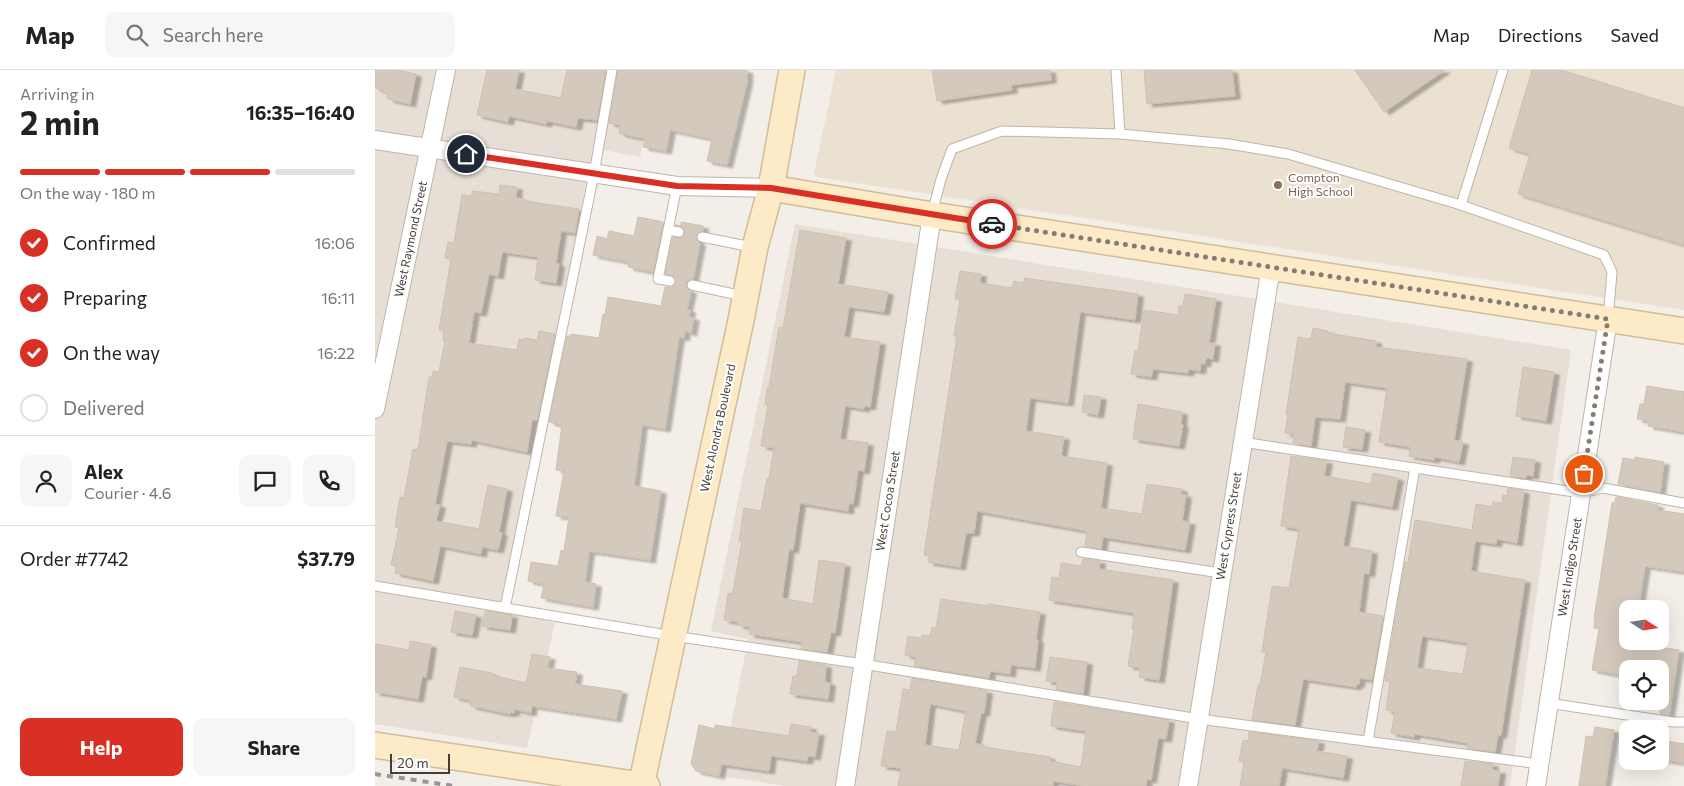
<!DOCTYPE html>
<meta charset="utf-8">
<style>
body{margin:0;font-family:Commissioner,sans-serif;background:#f6f6f6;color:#222;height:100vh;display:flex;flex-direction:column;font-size:19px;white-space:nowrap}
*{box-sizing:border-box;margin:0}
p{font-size:16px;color:#767676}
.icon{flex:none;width:28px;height:28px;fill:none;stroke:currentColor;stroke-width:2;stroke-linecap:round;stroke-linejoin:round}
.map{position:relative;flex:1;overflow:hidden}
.details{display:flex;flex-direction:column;background:#fff;width:375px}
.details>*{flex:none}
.needle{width:32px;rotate:102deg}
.buttons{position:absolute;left:1244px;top:530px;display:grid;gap:10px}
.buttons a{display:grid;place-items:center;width:50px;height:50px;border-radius:10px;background:#fff;box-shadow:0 5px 20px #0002;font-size:25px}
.scale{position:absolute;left:15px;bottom:12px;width:60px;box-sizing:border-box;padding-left:5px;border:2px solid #463e36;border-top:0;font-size:14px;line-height:18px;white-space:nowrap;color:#463e36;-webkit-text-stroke:4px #fff;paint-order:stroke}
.pin{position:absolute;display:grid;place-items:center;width:42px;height:42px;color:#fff;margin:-21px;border:2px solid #fff;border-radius:50%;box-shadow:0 1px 5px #0007}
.courier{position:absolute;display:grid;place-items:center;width:50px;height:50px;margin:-25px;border:4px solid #d93025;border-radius:50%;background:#fff;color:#222;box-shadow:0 1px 6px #0007}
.headline em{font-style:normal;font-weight:700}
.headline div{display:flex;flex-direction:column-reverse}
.headline{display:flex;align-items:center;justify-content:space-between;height:85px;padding:0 20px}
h1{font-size:32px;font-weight:700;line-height:38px}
.bar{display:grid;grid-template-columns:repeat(4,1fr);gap:8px 5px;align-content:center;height:60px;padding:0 20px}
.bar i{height:6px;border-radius:4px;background:#e0e0e0}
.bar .on{background:#d93025}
.bar p{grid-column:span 4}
.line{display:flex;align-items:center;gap:12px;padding:0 20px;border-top:1px solid #e0e0e0}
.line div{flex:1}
.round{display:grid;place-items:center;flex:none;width:52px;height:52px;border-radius:10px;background:#f6f6f6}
ol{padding:0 20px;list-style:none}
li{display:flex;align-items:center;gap:15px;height:55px}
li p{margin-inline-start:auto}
li .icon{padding:5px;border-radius:50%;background:#d93025;color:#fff;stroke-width:4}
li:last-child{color:#767676}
li i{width:28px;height:28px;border:2px solid #e0e0e0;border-radius:50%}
.action{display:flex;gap:10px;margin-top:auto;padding:10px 20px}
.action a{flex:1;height:58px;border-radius:10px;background:#d93025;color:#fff;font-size:20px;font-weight:700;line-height:58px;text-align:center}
.action a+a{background:#f6f6f6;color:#222}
header{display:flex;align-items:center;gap:30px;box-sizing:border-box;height:70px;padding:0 25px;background:#fff;border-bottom:1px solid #e0e0e0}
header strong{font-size:24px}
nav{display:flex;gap:28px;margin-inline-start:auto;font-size:18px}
.search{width:350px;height:45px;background:#f6f6f6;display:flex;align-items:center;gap:12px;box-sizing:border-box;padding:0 18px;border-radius:10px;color:#767676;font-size:19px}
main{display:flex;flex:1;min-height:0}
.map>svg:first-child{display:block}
.residential{fill:#e7dfd5}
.education{fill:#ebe1d1}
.building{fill:#d4c9bd;stroke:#cfc0b0;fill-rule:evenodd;filter:url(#shadow)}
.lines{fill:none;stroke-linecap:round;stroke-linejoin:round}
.lane-casing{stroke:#beb5aa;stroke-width:11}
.street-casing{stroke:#beb5aa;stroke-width:20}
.secondary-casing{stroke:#d1bd98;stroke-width:28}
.lane{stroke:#fff;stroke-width:9}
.street{stroke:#fff;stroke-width:18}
.secondary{stroke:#fdeac7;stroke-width:25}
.rail{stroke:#969696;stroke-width:4;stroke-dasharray:6 6;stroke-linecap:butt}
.done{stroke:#837c74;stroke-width:5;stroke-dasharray:0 9}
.route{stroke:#d93025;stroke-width:6}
.education-dot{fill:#8d6e63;stroke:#fff;stroke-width:2}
.labels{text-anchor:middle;stroke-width:4;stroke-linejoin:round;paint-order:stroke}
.education-label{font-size:12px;fill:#785e54;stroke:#fff;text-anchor:start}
.street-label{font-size:12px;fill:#463e36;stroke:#fff}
</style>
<header>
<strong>Map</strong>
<div class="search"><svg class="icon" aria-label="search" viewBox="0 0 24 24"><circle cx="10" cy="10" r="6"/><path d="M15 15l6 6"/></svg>Search here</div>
<nav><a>Map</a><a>Directions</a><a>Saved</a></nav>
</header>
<main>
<section class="details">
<div class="headline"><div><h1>2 min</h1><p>Arriving in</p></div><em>16:35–16:40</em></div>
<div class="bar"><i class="on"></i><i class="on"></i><i class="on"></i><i></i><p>On the way · 180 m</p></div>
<ol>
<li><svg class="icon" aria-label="check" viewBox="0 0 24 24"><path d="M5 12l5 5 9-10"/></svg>Confirmed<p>16:06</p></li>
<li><svg class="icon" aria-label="check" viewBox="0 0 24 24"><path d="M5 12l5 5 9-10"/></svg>Preparing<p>16:11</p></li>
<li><svg class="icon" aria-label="check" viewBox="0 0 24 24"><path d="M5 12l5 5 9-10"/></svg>On the way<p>16:22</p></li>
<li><i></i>Delivered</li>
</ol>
<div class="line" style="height:90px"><a class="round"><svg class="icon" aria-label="person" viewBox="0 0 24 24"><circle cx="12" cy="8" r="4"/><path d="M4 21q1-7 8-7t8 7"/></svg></a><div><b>Alex</b><p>Courier · 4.6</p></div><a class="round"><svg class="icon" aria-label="chat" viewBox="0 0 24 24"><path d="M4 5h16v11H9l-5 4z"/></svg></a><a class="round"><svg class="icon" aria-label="phone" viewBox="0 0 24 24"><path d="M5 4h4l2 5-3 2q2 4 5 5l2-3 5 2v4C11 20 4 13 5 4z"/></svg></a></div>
<div class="line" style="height:65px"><div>Order #7742</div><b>$37.79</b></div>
<div class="action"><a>Help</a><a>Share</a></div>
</section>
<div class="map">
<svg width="1309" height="716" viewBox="0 0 1309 716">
<defs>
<filter id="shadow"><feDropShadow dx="5.5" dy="3" stdDeviation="1" flood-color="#0004"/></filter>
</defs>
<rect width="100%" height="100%" fill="#f3eee7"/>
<g class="residential">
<polygon points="0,0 282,0 265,87 218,78 127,539 180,553 152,678 0,654"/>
<polygon points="420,154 1196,280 1135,716 411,716 346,706 373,569 336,561"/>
</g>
<polygon class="education" points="461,0 1309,0 1309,240 442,107 439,103"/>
<g class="building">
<polygon points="0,0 23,0 41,4 35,34 13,29 14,24 7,23 8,19 0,18"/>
<polygon points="112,0 144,0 140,19 186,28 192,0 231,0 222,50 203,48 201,57 172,51 171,54 134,46 133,52 102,45"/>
<polygon points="243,0 372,0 372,12 352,95 332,91 337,69 295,60 291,81 268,77 270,69 244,63 245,55 234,53"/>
<polygon points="557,0 675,0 676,10 636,15 637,20 562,31"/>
<polygon points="769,0 857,0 860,26 772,34"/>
<polygon points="980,0 1070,0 1009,42"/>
<polygon points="1157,0 1186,0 1309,38 1309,175 1143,124 1155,84 1134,78"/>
<polygon points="125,115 142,117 141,128 150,129 150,131 204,139 200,163 186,161 181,193 184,194 181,213 160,210 163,187 127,182 123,206 114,204 106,243 99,242 94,273 142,280 144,269 148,270 149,268 162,270 164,261 180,264 162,350 157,350 152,382 96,370 96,374 72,371 60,434 65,435 61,451 104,459 113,415 132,419 124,462 127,463 123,480 107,477 106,484 65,476 58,511 20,503 21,496 16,495 24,458 20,457 25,427 29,428 38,379 43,380 54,307 57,307 58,301 64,302 70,271 68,271 69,261 64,260 76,189 70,188 73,172 79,173 87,125 97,126 97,121 124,124"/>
<polygon points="263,147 288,152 278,202 253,197 254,192 218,185 222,166 232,169 234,161 259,166"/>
<polygon points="306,152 328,156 328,161 323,163 321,166 323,171 325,173 318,209 313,210 311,214 312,219 316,221 312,239 315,240 314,247 319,248 316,263 310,261 309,268 304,267 290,359 267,355 259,416 286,421 275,490 214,481 210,512 221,514 218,537 166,528 169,514 153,511 156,492 183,496 186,480 189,481 194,447 181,446 189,401 181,400 187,355 174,352 192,266 196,266 196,264 224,268 228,244 230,245 233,227 286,236 290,217 297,217 301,212 299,206 290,204 298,167 306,168 310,164 308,158 300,155 306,156"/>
<polygon points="425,160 471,168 463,214 513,222 509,242 474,237 469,267 505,272 495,337 490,336 489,339 470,336 465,369 493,373 489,401 483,400 478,434 474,433 473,441 425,433 418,480 414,479 407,528 438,534 444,490 470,494 460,563 456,562 452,582 426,579 427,572 374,564 375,557 363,555 363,552 349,550 353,523 357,524 358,521 367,472 364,471 369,438 386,441 392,409 394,409 399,378 386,376 393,335 390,335 392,318 394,318 404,257 408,258"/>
<polygon points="585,201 606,204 605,213 637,218 639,211 649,213 649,208 763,224 760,250 705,242 693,333 655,328 651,361 689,367 686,386 732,393 726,438 767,444 772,414 807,419 806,424 811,425 807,451 815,452 810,480 728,467 726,479 710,476 712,461 602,441 599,463 591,463 585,497 553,492 554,486 549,485 582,266 579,266 585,230 580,229"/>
<polygon points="810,224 841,229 834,273 840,273 838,289 831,288 830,294 826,293 825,301 814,299 813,303 778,299 776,307 756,304 760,281 763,281 769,240 803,245 804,236 808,236"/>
<polygon points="938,258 953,261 952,263 1001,271 1001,277 1092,289 1079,370 1088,372 1084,392 1060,387 1059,390 1034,386 1035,377 1004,372 1012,318 970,312 965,349 940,347 936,376 918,373 919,364 910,363 913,344 911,344 923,267 936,269"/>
<polygon points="1148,297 1179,302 1171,351 1141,346"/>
<polygon points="1272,316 1309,322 1309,362 1273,356 1274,351 1262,349 1265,334 1269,334"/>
<polygon points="709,325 726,327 723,345 707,342"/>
<polygon points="763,334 807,342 806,355 808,355 804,376 758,369"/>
<polygon points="971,357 990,360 987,379 968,377"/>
<polygon points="916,386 952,391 949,406 996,414 998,403 1023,408 1017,437 976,430 968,476 997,481 994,504 989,503 984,542 1008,546 997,610 985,608 984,614 981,614 981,617 928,609 920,655 877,650 883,615 885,615 891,582 887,582 897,516 914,518 924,459 906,456"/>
<polygon points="1138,387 1160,390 1158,406 1152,405 1151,408 1135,406"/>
<polygon points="1260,387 1289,392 1285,422 1243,414 1248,388 1260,390"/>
<path d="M1133 418 1149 421 1142 473 1122 469 1121 474 1100 471 1096 501 1150 510 1126 665H1123L1120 682 1092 678 1093 673 1040 664 1039 667 1016 663 1020 642 1011 640 1015 612 1010 611 1030 492H1033L1040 450 1097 460 1101 434 1117 437 1118 432 1127 433 1128 425 1132 426ZM1047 566 1093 573 1088 604 1042 598Z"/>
<polygon points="1241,427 1283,435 1282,440 1309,444 1309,502 1270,496 1263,539 1252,539 1252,572 1304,580 1294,645 1285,644 1285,599 1252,599 1252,606 1217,600 1224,559 1219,558 1220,549 1219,549 1237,433 1240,433"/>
<polygon points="708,489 725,491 724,499 798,510 784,610 764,607 765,598 753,596 759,559 757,559 759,543 674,530 677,507 684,508 686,493 707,496"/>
<polygon points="566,529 613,536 614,534 665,542 661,569 663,570 660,598 636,595 635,604 615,601 614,608 539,596 541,587 530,585 533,566 546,568 547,565 555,566 557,557 561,558"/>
<polygon points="80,541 101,545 97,565 76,562"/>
<polygon points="110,541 137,545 135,560 107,556"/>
<polygon points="35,571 56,575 51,607 47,606 43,629 0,622 0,574 34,580"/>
<polygon points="157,584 175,587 172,598 202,602 200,614 247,621 241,649 157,636 156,643 139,639 139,643 135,642 135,644 96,636 95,630 79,627 85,597 117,603 116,605 151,613"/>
<polygon points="675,587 712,592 708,624 681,619 682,612 671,611"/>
<polygon points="424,591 451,595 450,612 455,613 453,629 415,624 418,606 422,606"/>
<path d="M537 608 612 621 609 643H606L600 674 609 675 608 677 675 687V691L706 697 711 661 676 656 679 632 794 650 791 669 783 668 776 710 772 709 771 716H710L678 711V716H523L526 698 506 696 512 661 521 662 528 619 535 620ZM555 634 591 641 584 680 550 675Z"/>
<polygon points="416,654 436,657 435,662 444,663 440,687 433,686 432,691 396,686 394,701 346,694 344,706 321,701 316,694 324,655 340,659 340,655 414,666"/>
<polygon points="1220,657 1239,660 1230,716 1204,716 1211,666 1218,667"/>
<polygon points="874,662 944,671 942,681 972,686 968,708 907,698 904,716 865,716 869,692 864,691 868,670 873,671"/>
<polygon points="1285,670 1309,674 1309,693 1285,689"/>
<polygon points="1090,691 1118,694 1117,700 1125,701 1123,716 1086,716"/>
</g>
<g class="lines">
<g class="lane-casing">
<g id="lane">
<polyline points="741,0 745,64"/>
<polyline points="1086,135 1128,0"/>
<polyline points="557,144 566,109 577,79 627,61 745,64 854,74 913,84 1086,135 1229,185 1237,202 1233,249"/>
<polyline points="293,160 304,162"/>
<polyline points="327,167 377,177"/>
<polyline points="295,211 283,209 302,116"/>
<polyline points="317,215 368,226"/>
<polyline points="867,372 1206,423 1228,418 1309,433"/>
<polyline points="706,482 846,503"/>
<polyline points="0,516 298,566 488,594 824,649 1164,694"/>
<polyline points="130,538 219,104 237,0"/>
<polyline points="1173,633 1298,652 1309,652"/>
<polyline points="993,671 1040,398"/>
</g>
</g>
<g class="street-casing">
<g id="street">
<polyline points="0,70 302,116 396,118"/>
<polyline points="0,339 71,0"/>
<polyline points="470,716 557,145"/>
<polyline points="813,716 896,197"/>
<polyline points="1161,716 1233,249"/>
</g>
</g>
<g class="secondary-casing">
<g id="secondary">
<polyline points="396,118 557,145 1309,261"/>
<polyline points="0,675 272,716"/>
<polyline points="266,716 366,250 380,177 396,118 417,0"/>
</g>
</g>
<use href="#lane" class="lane"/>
<use href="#street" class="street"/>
<use href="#secondary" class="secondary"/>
<polyline class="rail" points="0,704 79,716"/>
</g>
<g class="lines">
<polyline class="done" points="617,154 1233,249 1209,404"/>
<polyline class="route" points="91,84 302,116 396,118 617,154"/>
</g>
<circle class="education-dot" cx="903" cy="115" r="5"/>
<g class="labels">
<g class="education-label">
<text x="913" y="112">Compton<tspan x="913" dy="14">High School</tspan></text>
</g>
<g class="street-label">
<text transform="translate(36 169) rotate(-78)" y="4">West Raymond Street</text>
<text transform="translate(343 358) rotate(-78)" y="4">West Alondra Boulevard</text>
<text transform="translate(513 431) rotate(-81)" y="4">West Cocoa Street</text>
<text transform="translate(854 456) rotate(-81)" y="4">West Cypress Street</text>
<text transform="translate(1195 497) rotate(-81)" y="4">West Indigo Street</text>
</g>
</g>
</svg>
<div class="buttons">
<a><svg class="needle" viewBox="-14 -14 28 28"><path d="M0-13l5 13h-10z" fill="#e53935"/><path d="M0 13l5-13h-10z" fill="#767676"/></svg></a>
<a><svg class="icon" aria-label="locate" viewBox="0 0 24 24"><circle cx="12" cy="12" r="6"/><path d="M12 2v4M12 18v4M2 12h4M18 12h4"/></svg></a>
<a><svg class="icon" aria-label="layers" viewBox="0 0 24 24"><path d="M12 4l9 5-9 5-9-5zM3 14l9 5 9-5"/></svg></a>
</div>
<div class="scale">20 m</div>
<div class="pin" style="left:1209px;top:404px;background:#ea580c"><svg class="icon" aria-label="bag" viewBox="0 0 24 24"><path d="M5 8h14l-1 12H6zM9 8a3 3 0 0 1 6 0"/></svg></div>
<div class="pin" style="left:91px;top:84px;background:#1f2937"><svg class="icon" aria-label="home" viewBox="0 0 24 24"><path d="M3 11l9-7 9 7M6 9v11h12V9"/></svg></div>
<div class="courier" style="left:617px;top:154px"><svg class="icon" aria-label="car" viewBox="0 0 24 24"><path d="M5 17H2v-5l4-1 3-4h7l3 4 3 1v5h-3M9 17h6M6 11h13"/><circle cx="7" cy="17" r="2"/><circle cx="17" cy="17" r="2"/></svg></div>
</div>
</main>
